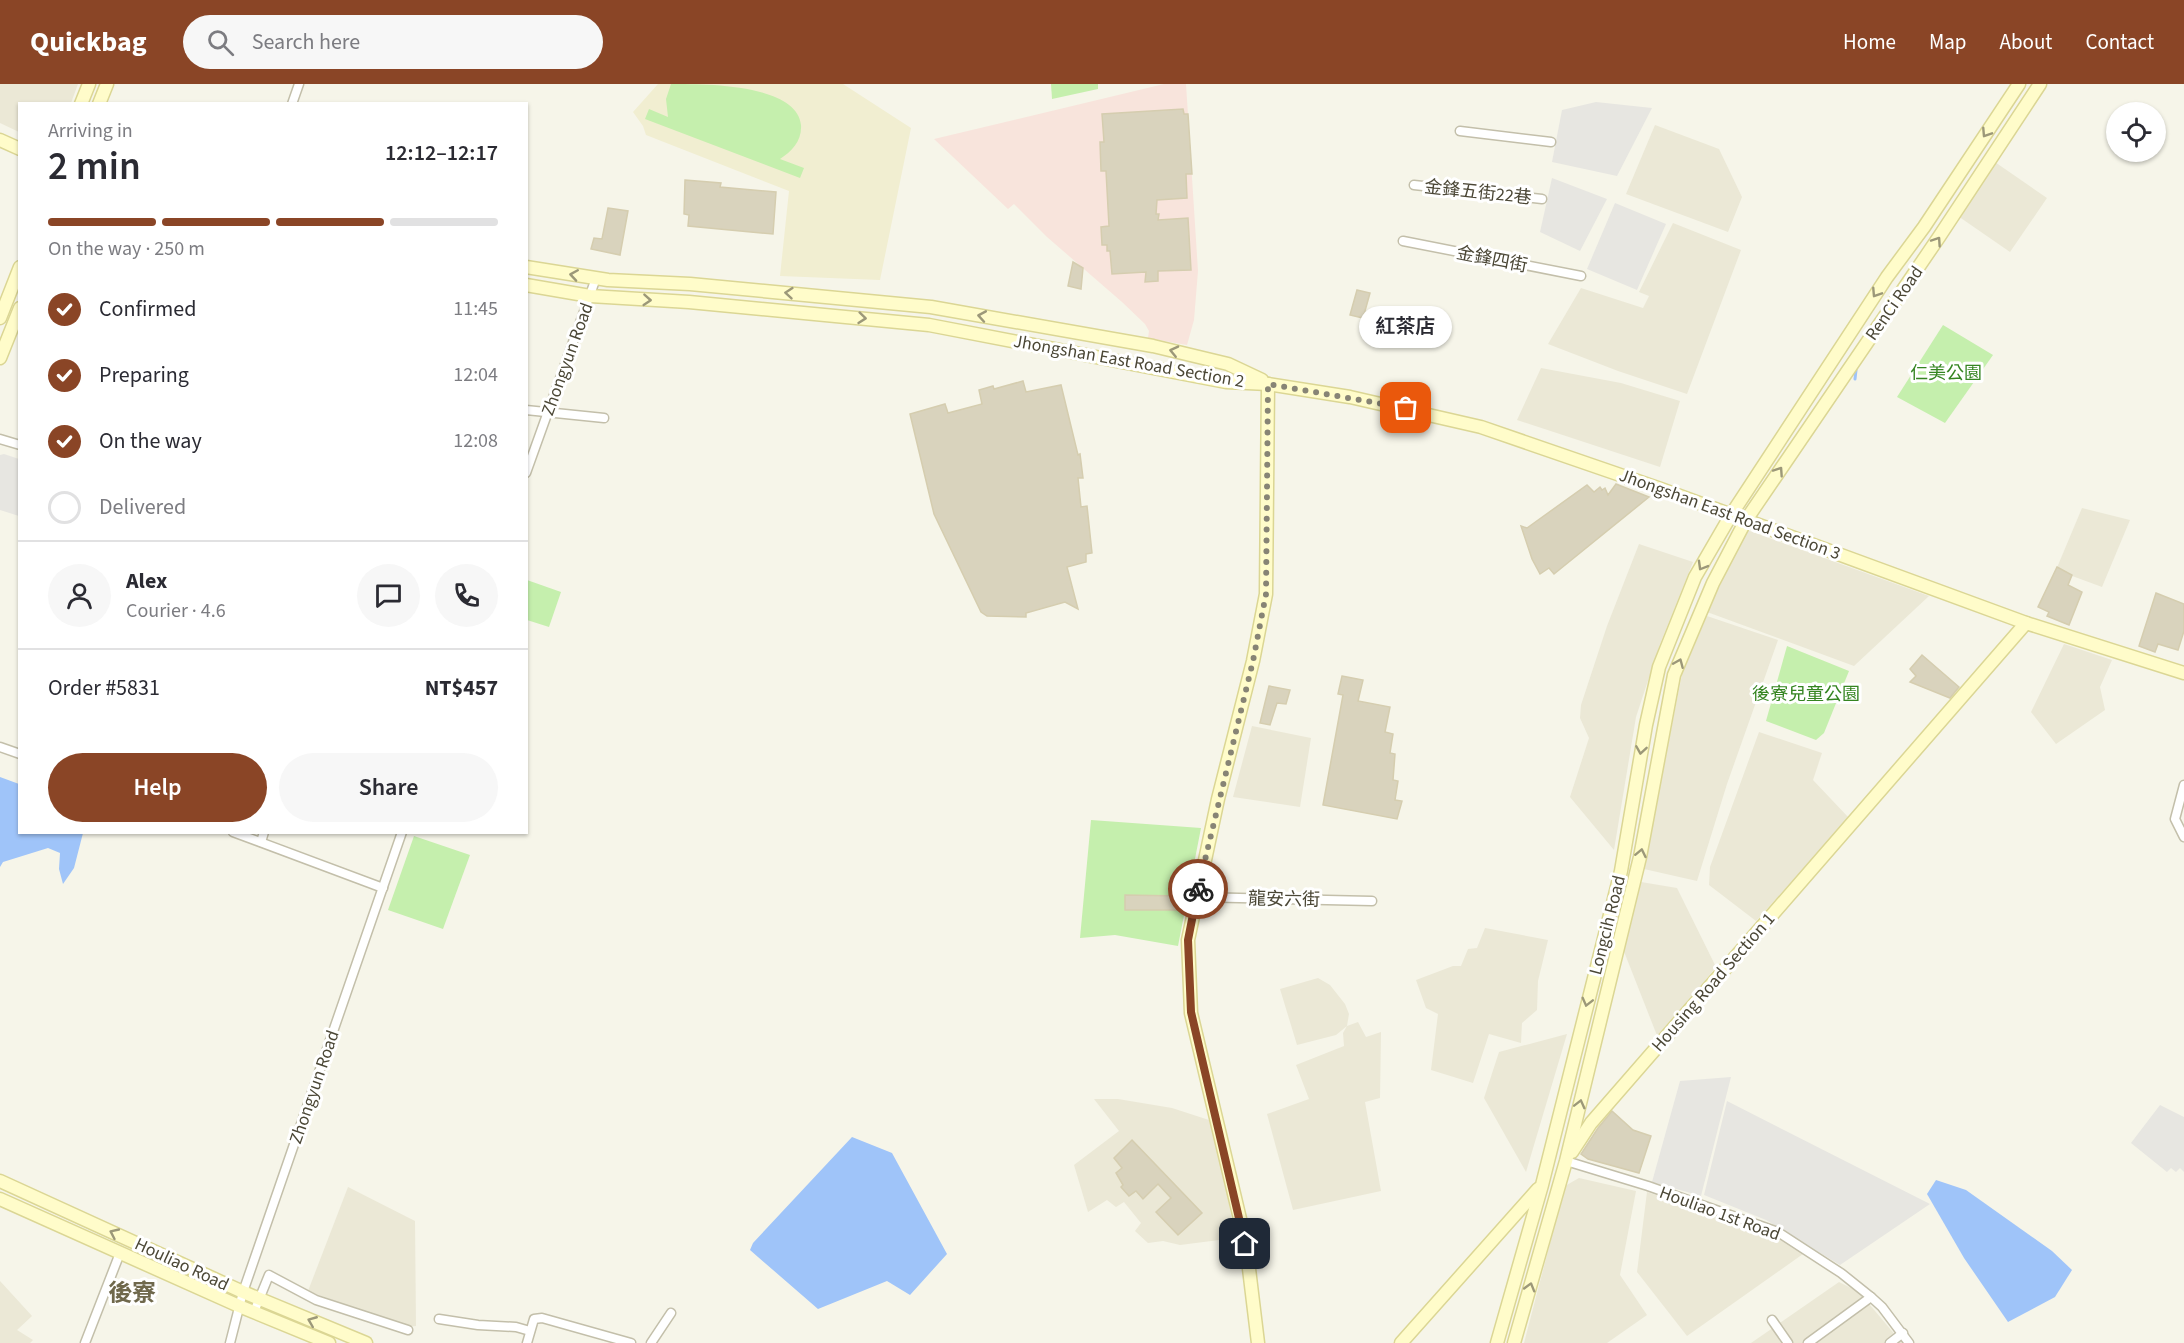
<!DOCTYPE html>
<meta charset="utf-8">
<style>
body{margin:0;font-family:"Source Sans 3","Noto Sans TC",sans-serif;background:#f7f7f7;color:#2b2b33;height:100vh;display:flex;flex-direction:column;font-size:22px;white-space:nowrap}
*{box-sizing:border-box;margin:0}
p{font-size:20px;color:#7c7c81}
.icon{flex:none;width:33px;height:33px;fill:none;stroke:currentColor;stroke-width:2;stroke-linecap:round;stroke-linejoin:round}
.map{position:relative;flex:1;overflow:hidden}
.details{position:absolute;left:18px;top:18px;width:510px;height:732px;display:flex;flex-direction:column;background:#fff;border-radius:0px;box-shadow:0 2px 4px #0004}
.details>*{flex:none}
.buttons{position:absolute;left:2106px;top:18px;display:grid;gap:12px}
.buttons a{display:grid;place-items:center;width:60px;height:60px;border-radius:50%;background:#fff;box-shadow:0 2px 4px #0004;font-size:30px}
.pin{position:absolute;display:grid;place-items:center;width:51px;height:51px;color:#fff;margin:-26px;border-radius:12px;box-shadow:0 3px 9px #0006}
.courier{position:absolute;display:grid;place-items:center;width:60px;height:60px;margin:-30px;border:4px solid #8a4526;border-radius:50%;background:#fff;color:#222;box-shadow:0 2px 8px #0007}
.bubble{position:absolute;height:42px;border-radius:21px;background:#fff;box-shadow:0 2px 4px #0004;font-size:20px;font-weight:600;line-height:42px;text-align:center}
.head em{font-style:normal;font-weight:600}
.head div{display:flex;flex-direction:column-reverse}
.head{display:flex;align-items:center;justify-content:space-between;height:102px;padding:0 30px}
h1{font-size:39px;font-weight:600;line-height:45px}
.bar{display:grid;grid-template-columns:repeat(4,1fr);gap:9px 6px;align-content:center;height:72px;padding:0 30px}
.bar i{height:8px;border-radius:4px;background:#e1e1e2}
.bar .on{background:#8a4526}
.bar p{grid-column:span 4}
.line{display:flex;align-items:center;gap:15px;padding:0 30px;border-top:2px solid #e1e1e2}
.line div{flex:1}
.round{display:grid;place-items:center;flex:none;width:63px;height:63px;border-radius:32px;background:#f7f7f7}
ol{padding:0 30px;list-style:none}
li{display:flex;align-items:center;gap:18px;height:66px}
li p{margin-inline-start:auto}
li .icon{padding:6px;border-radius:50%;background:#8a4526;color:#fff;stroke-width:4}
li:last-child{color:#7c7c81}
li i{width:33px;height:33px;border:3px solid #e1e1e2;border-radius:50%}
.primary-button{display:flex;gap:12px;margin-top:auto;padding:12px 30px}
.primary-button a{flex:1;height:69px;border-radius:36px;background:#8a4526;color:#fff;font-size:24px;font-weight:600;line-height:69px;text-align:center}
.primary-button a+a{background:#f7f7f7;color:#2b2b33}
header{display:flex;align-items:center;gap:36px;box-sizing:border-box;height:84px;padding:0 30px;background:#8a4526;color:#fff}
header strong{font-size:28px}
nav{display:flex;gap:33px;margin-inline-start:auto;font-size:21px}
.search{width:420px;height:54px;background:#f7f7f7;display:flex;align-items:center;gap:15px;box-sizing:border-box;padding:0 21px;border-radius:33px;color:#7c7c81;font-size:22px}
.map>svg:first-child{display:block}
.residential{fill:#ebe8d6}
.education{fill:#f1eed1}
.medical{fill:#f8e4dc}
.green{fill:#c5efad}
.parking{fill:#e7e6e1}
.water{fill:#9fc4f9}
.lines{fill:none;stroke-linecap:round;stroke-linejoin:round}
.stream{stroke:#9fc4f9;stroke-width:3}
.building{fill:#d9d3bd;stroke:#d5cdaf;stroke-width:1.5}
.street-casing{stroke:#c3bfaa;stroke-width:11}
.secondary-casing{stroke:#dbd694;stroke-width:15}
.street{stroke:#fff;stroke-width:8}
.secondary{stroke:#fffcca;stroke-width:12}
.oneway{stroke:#9c9879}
.done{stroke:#878475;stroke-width:6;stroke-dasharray:0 10.8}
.route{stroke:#8a4526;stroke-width:8}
.labels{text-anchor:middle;stroke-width:6;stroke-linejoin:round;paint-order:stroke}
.street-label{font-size:18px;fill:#4b4736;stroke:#fff}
.park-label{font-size:18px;fill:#358521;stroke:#fff}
.district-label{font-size:24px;font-weight:bold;fill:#6f684c;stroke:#fff}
</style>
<header>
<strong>Quickbag</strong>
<div class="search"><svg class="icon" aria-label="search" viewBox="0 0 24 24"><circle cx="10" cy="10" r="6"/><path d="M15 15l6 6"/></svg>Search here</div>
<nav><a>Home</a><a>Map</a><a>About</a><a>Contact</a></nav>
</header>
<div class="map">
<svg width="2184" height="1259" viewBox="0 0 2184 1259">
<rect width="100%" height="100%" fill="#f6f5e9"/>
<g class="residential">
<polygon points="0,0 78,0 71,19 20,20 19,48 0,39"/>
<polygon points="1655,41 1719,65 1742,113 1728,148 1626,110"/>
<polygon points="1992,76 2047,114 2010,168 1955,130"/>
<polygon points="1673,139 1741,166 1687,310 1618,287 1548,260 1581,204 1643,224 1649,212 1639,208"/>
<polygon points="1541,284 1621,299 1680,317 1660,383 1517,336"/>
<polygon points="2082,424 2130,436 2102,503 2056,486"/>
<polygon points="1747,446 1929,512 1854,582 1707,528"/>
<polygon points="1639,460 1693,478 1660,560 1636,633 1614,766 1570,713 1589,654 1580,634 1581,621 1607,542"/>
<polygon points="1707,532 1778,556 1727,700 1697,797 1644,785 1682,590"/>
<polygon points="2064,560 2112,576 2100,603 2105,626 2056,660 2031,628"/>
<polygon points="1252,642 1311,654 1300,723 1233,713"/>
<polygon points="1759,648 1822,669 1813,696 1849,734 1756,837 1709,801 1710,783"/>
<polygon points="1641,798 1677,804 1716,883 1658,954 1623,865"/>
<polygon points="1485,844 1548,856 1538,897 1537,926 1522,939 1521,959 1489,950 1473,999 1431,986 1438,930 1426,924 1416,896 1453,882 1461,882 1468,865 1477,864"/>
<polygon points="1318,894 1330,901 1345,920 1349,930 1347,942 1358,938 1366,953 1381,948 1380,1014 1365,1018 1381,1107 1293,1126 1267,1030 1309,1015 1296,981 1344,962 1343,949 1347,942 1336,951 1297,961 1280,905"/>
<polygon points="1567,950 1526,1088 1484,1014 1499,968"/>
<polygon points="1094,1015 1118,1015 1172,1024 1209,1036 1226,1103 1235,1154 1180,1161 1163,1157 1148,1159 1135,1147 1141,1139 1124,1118 1116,1123 1107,1116 1088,1128 1074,1081 1119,1047"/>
<polygon points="1579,1094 1636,1107 1620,1191 1647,1231 1607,1259 1524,1259 1565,1102"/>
<polygon points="348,1103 415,1137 416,1242 407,1243 308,1207"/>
<polygon points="1647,1108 1777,1151 1803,1170 1687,1252 1637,1188"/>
<polygon points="0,1197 32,1232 17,1246 33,1256 30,1259 0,1259"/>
<polygon points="1839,1198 1859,1208 1902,1259 1751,1259"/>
</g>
<polygon class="education" points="658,0 843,0 911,44 880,196 780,192 789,107 646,51 643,42 633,28"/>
<polygon class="medical" points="1164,0 1186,0 1198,187 1194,236 1187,261 1148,254 1149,247 1145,240 1122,218 1047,153 1014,120 1008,125 934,55"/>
<g class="green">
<path d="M671 0C706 0 797 0 801 41 802 57 792 67 780 75L804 84 800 94 645 35 649 25 668 33 666 15Z"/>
<polygon points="1051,0 1098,0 1098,5 1052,15"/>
<polygon points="1943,241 1993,271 1945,339 1897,313"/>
<polygon points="527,496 561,508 549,543 527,536"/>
<polygon points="1787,562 1849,587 1824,649 1816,656 1766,637"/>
<polygon points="1091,736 1201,744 1178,862 1115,851 1080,854"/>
<polygon points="414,752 470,771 443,845 388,826"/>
</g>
<g class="parking">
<polygon points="1596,18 1652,24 1617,92 1552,78 1562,26"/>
<polygon points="1552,94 1607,115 1580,167 1540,148"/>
<polygon points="1615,119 1666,140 1637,206 1587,185"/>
<polygon points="4,370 19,375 19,432 0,426 0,371"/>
<polygon points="1731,993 1701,1112 1652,1098 1680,997"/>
<polygon points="1727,1017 1930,1120 1840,1181 1766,1136 1704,1111"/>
<polygon points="2160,1021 2184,1033 2184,1088 2180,1084 2176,1088 2171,1084 2167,1088 2131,1059"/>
</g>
<g class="water">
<polygon points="0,693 19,700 20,748 83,749 74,784 63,800 59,785 60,769 48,764 3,778 0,783"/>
<polygon points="852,1053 892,1069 947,1170 910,1211 887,1197 818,1225 750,1166 753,1159"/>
<polygon points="1936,1096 1966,1106 2052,1167 2072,1186 2055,1213 2008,1238 1964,1174 1927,1110"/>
</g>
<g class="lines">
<polyline class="stream" points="1855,295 1856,286"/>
</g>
<g class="building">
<polygon points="1183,25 1184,30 1188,30 1192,90 1186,90 1187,114 1157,116 1156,130 1159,130 1158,136 1188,134 1191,186 1158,187 1158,197 1145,198 1146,188 1112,190 1110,167 1107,167 1107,161 1102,161 1101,143 1109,142 1106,87 1101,87 1100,58 1104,58 1102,30"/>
<polygon points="685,96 721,99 720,103 776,108 773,150 688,142 689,131 684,130"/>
<polygon points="608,124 628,127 620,171 591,165 594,154 602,155"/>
<polygon points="1073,178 1083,184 1081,205 1068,202"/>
<polygon points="1357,206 1370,209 1363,234 1350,231"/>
<polygon points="1023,297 1026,308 1061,301 1078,371 1080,370 1083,394 1078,394 1081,423 1087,422 1092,469 1086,470 1086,478 1067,483 1078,525 1065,518 1026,529 1026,533 987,532 981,528 934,430 910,330 945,320 948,329 982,320 979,306 993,302 994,305"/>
<polygon points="1616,400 1649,413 1554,490 1549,484 1540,490 1532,475 1521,442 1527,444 1587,401 1594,408 1600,403 1602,406 1605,404 1608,411"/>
<polygon points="2057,483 2072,491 2068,501 2082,508 2069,541 2047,532 2049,528 2038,523"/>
<polygon points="2156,509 2184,520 2184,547 2178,566 2158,560 2155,568 2139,562"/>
<polygon points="1922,571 1959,603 1950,614 1910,598 1916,592 1910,585"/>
<polygon points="1342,592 1363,596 1358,617 1390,623 1385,648 1393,650 1390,669 1395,670 1393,696 1398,697 1395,716 1402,717 1397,735 1323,721 1343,611 1338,610"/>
<polygon points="1269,602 1290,606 1286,620 1277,619 1270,641 1260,639"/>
<polygon points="1125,811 1178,812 1178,826 1125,826"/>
<polygon points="1612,1027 1633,1046 1651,1052 1639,1089 1588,1075 1581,1070 1598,1044"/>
<polygon points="1132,1056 1202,1129 1178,1151 1156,1128 1171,1114 1158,1100 1143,1115 1136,1107 1129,1112 1121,1103 1123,1101 1116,1089 1122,1084 1114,1074"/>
</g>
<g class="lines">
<g class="street-casing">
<g id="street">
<polyline points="292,20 299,0"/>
<polyline points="1460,47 1551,58"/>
<polyline points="1414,101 1542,115"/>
<polyline points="1403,157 1581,192"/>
<polyline points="526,326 604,334"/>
<polyline points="0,355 20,361"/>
<polyline points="526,389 596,194"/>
<polyline points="0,663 20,670"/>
<polyline points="2184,701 2175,735 2184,753"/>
<polyline points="233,748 383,804"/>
<polyline points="261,758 264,748"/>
<polyline points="1196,813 1372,817"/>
<polyline points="1566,1077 1648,1102 1778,1148 1841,1189 1871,1213 1882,1223 1909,1259"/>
<polyline points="254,1228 269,1191 316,1216 408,1246"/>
<polyline points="439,1235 478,1241 516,1243 530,1247"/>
<polyline points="1772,1236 1788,1259"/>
<polyline points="85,1259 120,1169"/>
<polyline points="230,1259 243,1208 402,748"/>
<polyline points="527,1259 534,1235 542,1234 631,1259"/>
<polyline points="651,1259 671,1229"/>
<polyline points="1808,1259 1871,1213"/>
<polyline points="1890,1259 1903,1249"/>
</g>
</g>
<g class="secondary-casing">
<g id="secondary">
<polyline points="81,20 89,0"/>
<polyline points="99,20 107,0"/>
<polyline points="0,56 20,65"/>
<polyline points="526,183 608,196 690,200 931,223 1153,262 1228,280 1262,296"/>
<polyline points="526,201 590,212 689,218 929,241 1226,298 1268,300 1350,313 1481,343 1661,405 2026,539 2184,589"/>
<polyline points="0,234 20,183"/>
<polyline points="0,274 20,224"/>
<polyline points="1572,1068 1591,1039 2026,539"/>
<polyline points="0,1097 243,1208 366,1259"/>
<polyline points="0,1115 239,1222 329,1259"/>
<polyline points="1258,1259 1246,1160 1191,929 1188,856 1218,715 1253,577 1266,510 1268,300"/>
<polyline points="1401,1259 1538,1105"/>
<polyline points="1497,1259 1542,1101 1621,787 1646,641 1659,583 1695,493 1731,431 1887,193 1924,143 2019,0"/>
<polyline points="1514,1259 1566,1077 1640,773 1674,591 1713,499 1746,436 1939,153 2040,0"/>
</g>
</g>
<use href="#street" class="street"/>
<use href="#secondary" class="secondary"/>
</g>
<defs><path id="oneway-chevron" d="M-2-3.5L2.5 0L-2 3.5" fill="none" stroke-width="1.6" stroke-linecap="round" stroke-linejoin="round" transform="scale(1.5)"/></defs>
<g class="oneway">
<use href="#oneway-chevron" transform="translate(1986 49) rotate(123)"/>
<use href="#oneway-chevron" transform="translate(1937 157) rotate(-56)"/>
<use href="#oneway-chevron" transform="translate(574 191) rotate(-171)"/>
<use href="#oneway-chevron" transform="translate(789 209) rotate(-175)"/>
<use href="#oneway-chevron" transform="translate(1876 209) rotate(123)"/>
<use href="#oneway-chevron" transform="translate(647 216) rotate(4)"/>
<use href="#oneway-chevron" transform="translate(982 232) rotate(-170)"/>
<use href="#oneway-chevron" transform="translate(862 234) rotate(6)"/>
<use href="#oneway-chevron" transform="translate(1174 267) rotate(-167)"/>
<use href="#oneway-chevron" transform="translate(1779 387) rotate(-56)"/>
<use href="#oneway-chevron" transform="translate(1702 482) rotate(120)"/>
<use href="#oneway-chevron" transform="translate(1679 579) rotate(-67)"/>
<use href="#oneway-chevron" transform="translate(1641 666) rotate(99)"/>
<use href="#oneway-chevron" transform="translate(1641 769) rotate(-78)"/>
<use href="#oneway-chevron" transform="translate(1587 918) rotate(104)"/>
<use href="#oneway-chevron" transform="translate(1580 1020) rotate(-76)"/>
<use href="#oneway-chevron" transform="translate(114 1149) rotate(-155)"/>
<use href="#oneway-chevron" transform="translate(1530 1203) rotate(-74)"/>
<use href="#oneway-chevron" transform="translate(312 1237) rotate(-158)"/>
</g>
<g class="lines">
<polyline class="done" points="1198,805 1253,577 1266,510 1268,300 1406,324"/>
<polyline class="route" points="1198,805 1188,856 1191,928 1245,1160"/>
</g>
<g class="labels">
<g class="street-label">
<text transform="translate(1478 108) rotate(6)" y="6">金鋒五街22巷</text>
<text transform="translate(1492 175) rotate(11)" y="6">金鋒四街</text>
<text transform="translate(1894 219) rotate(-55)" y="6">RenCi Road</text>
<text transform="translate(567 275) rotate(-70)" y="6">Zhongyun Road</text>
<text transform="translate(1129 277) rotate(10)" y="6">Jhongshan East Road Section 2</text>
<text transform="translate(1730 430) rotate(20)" y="6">Jhongshan East Road Section 3</text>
<text transform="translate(1284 815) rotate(1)" y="6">龍安六街</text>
<text transform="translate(1607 841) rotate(-76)" y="6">Longcih Road</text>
<text transform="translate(1713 898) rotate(-49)" y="6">Housing Road Section 1</text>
<text transform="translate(314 1003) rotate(-71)" y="6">Zhongyun Road</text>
<text transform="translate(1720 1129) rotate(20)" y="6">Houliao 1st Road</text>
<text transform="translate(182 1180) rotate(25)" y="6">Houliao Road</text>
</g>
<g class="park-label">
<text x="1946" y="295">仁美公園</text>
<text x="1806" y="616">後寮兒童公園</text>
</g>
<g class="district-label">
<text x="132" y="1217">後寮</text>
</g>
</g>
</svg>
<div class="buttons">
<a><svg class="icon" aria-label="locate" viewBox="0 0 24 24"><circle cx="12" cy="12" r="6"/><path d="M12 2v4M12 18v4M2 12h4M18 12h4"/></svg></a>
</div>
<div class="pin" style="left:1406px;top:324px;background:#ea580c"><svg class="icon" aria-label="bag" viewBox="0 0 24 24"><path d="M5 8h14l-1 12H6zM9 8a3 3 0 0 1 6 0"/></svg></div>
<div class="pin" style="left:1245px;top:1160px;background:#1f2937"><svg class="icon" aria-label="home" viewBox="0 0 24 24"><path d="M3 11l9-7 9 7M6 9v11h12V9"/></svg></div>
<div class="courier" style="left:1198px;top:805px"><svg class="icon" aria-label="bike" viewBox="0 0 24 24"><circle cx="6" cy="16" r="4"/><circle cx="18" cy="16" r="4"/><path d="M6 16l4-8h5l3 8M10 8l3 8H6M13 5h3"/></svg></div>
<div class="bubble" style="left:1359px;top:222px;width:93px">紅茶店</div>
<section class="details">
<div class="head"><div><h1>2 min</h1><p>Arriving in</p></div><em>12:12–12:17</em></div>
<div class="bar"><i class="on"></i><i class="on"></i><i class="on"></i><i></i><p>On the way · 250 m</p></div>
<ol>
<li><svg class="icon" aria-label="check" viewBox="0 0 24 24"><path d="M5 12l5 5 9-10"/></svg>Confirmed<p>11:45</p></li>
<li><svg class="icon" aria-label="check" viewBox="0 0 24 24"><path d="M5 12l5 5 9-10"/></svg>Preparing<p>12:04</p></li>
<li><svg class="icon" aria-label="check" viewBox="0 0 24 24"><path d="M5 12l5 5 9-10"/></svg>On the way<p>12:08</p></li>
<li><i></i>Delivered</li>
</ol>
<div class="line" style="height:108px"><a class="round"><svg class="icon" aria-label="person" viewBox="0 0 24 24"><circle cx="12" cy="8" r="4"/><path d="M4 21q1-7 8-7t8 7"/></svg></a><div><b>Alex</b><p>Courier · 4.6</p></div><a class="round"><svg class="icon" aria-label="chat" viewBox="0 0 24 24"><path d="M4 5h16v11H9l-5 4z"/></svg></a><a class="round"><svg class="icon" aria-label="phone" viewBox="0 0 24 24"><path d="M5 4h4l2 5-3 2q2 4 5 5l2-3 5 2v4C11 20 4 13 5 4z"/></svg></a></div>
<div class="line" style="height:78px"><div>Order #5831</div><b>NT$457</b></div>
<div class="primary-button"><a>Help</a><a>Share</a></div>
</section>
</div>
